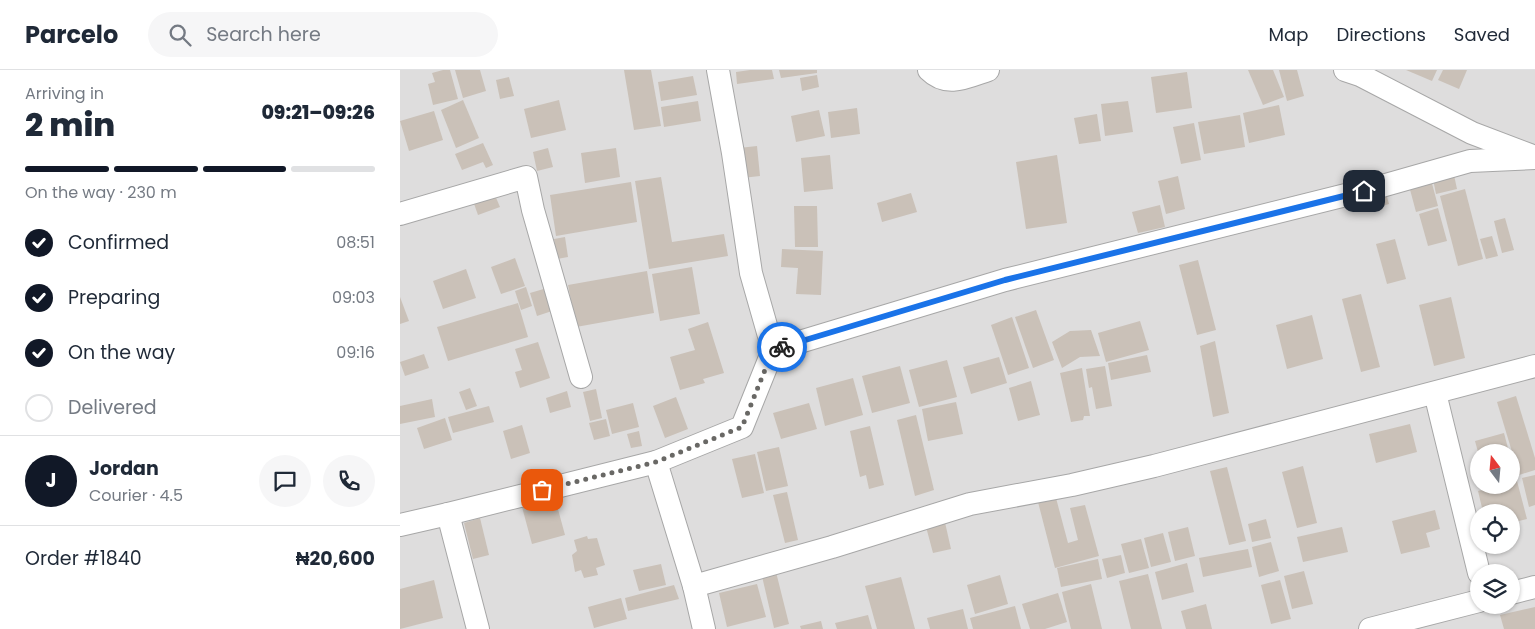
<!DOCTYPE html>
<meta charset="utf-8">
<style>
body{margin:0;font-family:Poppins,sans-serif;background:#f6f6f7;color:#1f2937;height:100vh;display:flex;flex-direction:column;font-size:19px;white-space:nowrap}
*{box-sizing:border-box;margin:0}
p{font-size:16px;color:#747a83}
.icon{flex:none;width:28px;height:28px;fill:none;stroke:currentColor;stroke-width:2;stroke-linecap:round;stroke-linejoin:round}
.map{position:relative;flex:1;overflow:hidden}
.side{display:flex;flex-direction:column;background:#fff;width:400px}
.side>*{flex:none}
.needle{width:32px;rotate:344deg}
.tools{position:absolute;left:1070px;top:374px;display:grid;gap:10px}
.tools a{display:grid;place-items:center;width:50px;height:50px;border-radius:50%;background:#fff;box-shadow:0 1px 4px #0004;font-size:25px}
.pin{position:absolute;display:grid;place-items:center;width:42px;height:42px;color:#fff;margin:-21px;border-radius:10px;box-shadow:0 2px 8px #0006}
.courier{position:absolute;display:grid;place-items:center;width:50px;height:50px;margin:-25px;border:4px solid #1a73e8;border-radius:50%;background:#fff;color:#222;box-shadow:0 1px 6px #0007}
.summary em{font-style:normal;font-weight:800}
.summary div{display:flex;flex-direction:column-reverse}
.summary{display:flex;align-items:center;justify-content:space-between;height:85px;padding:0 25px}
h1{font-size:32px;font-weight:800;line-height:38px}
.bar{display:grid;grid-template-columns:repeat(4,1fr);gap:8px 5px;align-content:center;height:60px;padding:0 25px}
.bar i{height:6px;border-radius:4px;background:#e0e1e3}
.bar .selected{background:#111827}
.bar p{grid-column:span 4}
.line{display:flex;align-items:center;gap:12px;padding:0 25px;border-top:1px solid #e0e1e3}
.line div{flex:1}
.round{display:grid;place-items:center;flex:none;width:52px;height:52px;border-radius:26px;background:#f6f6f7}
ol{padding:0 25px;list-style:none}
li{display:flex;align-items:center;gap:15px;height:55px}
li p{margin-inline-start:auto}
li .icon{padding:5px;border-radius:50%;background:#111827;color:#fff;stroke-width:4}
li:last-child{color:#747a83}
li i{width:28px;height:28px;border:2px solid #e0e1e3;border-radius:50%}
header{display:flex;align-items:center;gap:30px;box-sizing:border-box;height:70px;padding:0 25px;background:#fff;border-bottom:1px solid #e0e1e3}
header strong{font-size:24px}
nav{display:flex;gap:28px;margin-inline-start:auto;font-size:18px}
.search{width:350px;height:45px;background:#f6f6f7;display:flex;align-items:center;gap:12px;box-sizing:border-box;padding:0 18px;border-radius:28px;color:#747a83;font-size:19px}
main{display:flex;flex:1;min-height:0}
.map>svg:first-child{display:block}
.residential{fill:#dedddd;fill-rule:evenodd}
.building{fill:#cac1b8}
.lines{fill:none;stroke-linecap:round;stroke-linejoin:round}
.minor-casing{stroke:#a7a7a7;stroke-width:24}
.minor{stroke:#fff;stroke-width:22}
.done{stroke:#696865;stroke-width:5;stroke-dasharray:0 9}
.route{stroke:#1a73e8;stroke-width:6}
</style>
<header>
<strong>Parcelo</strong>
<div class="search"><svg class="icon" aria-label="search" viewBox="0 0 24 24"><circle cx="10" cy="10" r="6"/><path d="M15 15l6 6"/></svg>Search here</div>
<nav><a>Map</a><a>Directions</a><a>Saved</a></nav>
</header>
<main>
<section class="side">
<div class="summary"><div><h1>2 min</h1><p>Arriving in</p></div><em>09:21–09:26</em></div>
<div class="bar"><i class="selected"></i><i class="selected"></i><i class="selected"></i><i></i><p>On the way · 230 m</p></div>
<ol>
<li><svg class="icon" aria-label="check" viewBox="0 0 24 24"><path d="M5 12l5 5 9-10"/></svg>Confirmed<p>08:51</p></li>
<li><svg class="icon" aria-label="check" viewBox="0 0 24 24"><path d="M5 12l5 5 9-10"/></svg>Preparing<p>09:03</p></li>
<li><svg class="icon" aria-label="check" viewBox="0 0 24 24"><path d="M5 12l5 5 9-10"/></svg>On the way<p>09:16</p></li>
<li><i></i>Delivered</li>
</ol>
<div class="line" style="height:90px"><b class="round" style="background:#111827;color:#fff">J</b><div><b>Jordan</b><p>Courier · 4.5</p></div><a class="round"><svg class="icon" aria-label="chat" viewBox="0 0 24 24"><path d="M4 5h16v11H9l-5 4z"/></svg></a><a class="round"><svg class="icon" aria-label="phone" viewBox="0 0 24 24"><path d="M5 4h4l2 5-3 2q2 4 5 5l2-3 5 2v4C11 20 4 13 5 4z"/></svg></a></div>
<div class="line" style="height:65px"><div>Order #1840</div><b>₦20,600</b></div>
</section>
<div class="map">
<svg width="1135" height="559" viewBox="0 0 1135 559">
<rect width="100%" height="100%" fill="#f1eee5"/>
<path class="residential" d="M0 0H1135V559H0ZM1079 382H1111V415H1079ZM1079 442H1111V475H1079ZM1079 502H1111V535H1079Z"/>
<g class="building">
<polygon points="43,0 50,0 58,29 33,35 28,14 35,12 32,3"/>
<polygon points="55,0 80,0 86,21 63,28"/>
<polygon points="224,0 251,0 261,56 234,60"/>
<polygon points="350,0 372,0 374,9 337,14 336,2"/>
<polygon points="379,0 417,0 417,3 381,8"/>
<polygon points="848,0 873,0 884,27 863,35"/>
<polygon points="879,0 897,0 904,26 887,31"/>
<polygon points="1006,0 1037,0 1032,11"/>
<polygon points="1043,0 1067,0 1059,19 1038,10"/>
<polygon points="787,2 792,38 756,43 751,7"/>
<polygon points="417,5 419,17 402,21 400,8"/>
<polygon points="293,6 297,25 261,31 258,12"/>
<polygon points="109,7 114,26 100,29 96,10"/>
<polygon points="63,30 79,68 56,78 41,40"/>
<polygon points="159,30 166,60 131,68 124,39"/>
<polygon points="298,31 301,51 264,57 261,37"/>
<polygon points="728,31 733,62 705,66 701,34"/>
<polygon points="879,35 885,65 849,73 843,43"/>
<polygon points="457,38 460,64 431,68 428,42"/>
<polygon points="419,40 425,66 396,72 391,46"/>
<polygon points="34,41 43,70 9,81 0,51"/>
<polygon points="697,44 701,71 679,74 674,48"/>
<polygon points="840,45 845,77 804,84 798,52"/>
<polygon points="794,53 801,90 781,94 773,57"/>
<polygon points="83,73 93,95 86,98 83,92 62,100 55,84"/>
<polygon points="357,76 360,106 342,108 339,78"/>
<polygon points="148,78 153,97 137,101 133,82"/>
<polygon points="216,78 220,107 185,113 181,83"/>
<polygon points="430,85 433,119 404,122 401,88"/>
<polygon points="657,85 667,153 626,159 616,92"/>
<polygon points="1054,105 1057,119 1036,124 1033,109"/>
<polygon points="778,106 785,139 766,144 758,111"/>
<polygon points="1030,106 1038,136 1016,142 1008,112"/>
<polygon points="261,107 272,172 324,164 328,186 249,199 235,111"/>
<polygon points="231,112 237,152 156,166 150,125"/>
<polygon points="985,119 989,134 974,138 970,123"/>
<polygon points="1065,119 1083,189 1058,196 1040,126"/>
<polygon points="94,123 100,137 78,145 73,131"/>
<polygon points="511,123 517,142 482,152 477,133"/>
<polygon points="760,135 765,157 738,163 732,142"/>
<polygon points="394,136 417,136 418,177 395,177"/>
<polygon points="1038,138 1047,171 1028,176 1019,144"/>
<polygon points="1105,148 1114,180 1102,183 1094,151"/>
<polygon points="1092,166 1098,186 1086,189 1080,169"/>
<polygon points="165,167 168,187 157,189 154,169"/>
<polygon points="995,169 1006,209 987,214 976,174"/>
<polygon points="382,179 423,181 421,225 396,224 398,198 381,197"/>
<polygon points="115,188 125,216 101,224 91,197"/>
<polygon points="798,190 816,260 797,265 779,195"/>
<polygon points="292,197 300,244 260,251 252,204"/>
<polygon points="66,199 76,228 43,239 33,211"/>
<polygon points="247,201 254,243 176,257 168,215"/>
<polygon points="126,217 132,236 121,240 115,221"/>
<polygon points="147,218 155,240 137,246 130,223"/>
<polygon points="961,224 980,297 961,302 942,229"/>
<polygon points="0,227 9,251 0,254"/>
<polygon points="1051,227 1065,288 1034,296 1019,235"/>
<polygon points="118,233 128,267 48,291 37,257"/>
<polygon points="636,240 654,290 633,298 615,247"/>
<polygon points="912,245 923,289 887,299 876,255"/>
<polygon points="612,247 629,298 608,305 591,255"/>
<polygon points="740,251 749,280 706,292 698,263"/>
<polygon points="308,252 324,303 303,309 305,313 280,320 270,287 295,280 288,259"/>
<polygon points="691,260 700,286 680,287 662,298 652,272 670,261"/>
<polygon points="815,271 829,343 813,347 800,276"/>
<polygon points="138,272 150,308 120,318 115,302 122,300 115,279"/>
<polygon points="24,284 29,298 5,306 0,292"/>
<polygon points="747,285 751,302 711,310 708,293"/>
<polygon points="599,287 607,313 571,324 563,297"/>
<polygon points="547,290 557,327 519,337 509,300"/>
<polygon points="500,296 510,333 472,343 462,306"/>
<polygon points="705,296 712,336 696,339 692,317 689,318 686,299"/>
<polygon points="682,298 690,346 684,346 683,350 671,352 660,303"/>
<polygon points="453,308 463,345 425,356 416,318"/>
<polygon points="631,311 640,345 618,351 609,318"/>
<polygon points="70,318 77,336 66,340 59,322"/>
<polygon points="196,319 202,348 190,351 183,322"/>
<polygon points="167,321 171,337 150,343 146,328"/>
<polygon points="1116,326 1135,388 1135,400 1119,405 1097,332"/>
<polygon points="276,327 288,359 265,368 253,336"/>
<polygon points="32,329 35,347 0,354 0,336"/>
<polygon points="556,332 563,364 528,371 522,339"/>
<polygon points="233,333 239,357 212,364 206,340"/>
<polygon points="409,333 417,359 381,369 373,343"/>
<polygon points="89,336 94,352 53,363 48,347"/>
<polygon points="516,345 534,420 515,426 497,350"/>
<polygon points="45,348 52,370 24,379 17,358"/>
<polygon points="206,349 210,366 194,370 189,353"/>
<polygon points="1010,354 1017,382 976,393 969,364"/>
<polygon points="122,355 130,383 111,389 103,361"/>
<polygon points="470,356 484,415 469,419 466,405 460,407 450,361"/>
<polygon points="239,361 242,376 231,378 227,364"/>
<polygon points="1104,363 1109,382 1078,382 1075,371"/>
<polygon points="379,377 388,416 366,421 357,382"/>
<polygon points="355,384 364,423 342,428 332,389"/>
<polygon points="903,396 917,453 897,458 882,402"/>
<polygon points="827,397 846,471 829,475 810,401"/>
<polygon points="1135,405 1135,435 1129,437 1122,408"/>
<polygon points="1117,411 1127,449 1111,453 1111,442 1083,442 1078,421 1103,415 1111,415 1111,413"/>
<polygon points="387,422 398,470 385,473 373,425"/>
<polygon points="155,428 165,465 132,474 122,437"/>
<polygon points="656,428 668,473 678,470 670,438 685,435 699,486 655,498 638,432"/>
<polygon points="1035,440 1040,459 1026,463 1030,477 1001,484 992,451"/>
<polygon points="80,448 89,485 73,489 64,453"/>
<polygon points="544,448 551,479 533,483 525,453"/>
<polygon points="866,449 871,468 852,472 848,454"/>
<polygon points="788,457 795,486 775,491 768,462"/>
<polygon points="942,457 948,482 903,492 897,467"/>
<polygon points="763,463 771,492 751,497 744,468"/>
<polygon points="187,466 188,469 197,468 205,495 196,498 198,505 184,508 181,500 175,502 172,485 177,481 174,470"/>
<polygon points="741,469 749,498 729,503 721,474"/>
<polygon points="871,472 879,501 859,507 852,477"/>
<polygon points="848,479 852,497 803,507 799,488"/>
<polygon points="721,485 725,503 707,508 702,489"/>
<polygon points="698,489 702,509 661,517 657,498"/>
<polygon points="787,493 794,522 762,530 755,502"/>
<polygon points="261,494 266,515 239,521 233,500"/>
<polygon points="375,498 389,554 374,558 361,502"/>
<polygon points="904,501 913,534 892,539 884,506"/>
<polygon points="748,504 762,559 731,559 719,511"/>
<polygon points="600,505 608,534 575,544 567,515"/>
<polygon points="501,507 515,559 477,559 465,516"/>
<polygon points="34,510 43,548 0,559 0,519"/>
<polygon points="880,510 891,549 871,554 861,515"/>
<polygon points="357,514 366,547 327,557 319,523"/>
<polygon points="691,514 702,559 671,559 662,522"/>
<polygon points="274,515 279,529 228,541 225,528"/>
<polygon points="658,523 667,552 645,559 630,559 622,534"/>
<polygon points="221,528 227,549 194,558 188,537"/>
<polygon points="806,534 812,559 786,559 781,541"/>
<polygon points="615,536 621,559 573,559 570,548"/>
<polygon points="1135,537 1135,559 1104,559 1100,545"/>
<polygon points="563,539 568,559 530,559 527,548"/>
<polygon points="468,545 472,559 437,559 435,553"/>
<polygon points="421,551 423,559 401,559 400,556"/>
</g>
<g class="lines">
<g class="minor-casing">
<g id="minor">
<polyline points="318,0 333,83 351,203 373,280"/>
<path d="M529 0C547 18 567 7 588 0"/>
<polyline points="945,0 960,5 1072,63 1130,85"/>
<polyline points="0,144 126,107 133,140 181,307"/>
<polyline points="1035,323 1079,503"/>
<polyline points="256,392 294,516 304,559"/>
<polyline points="48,444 78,559"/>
<polyline points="0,455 48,444 256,392 342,357 373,280 605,210 982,116 1070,91 1135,88"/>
<polyline points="294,516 432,477 570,434 672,415 754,396 1135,296"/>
<polyline points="1111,523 1135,517"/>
<polyline points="970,559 1079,531"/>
</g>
</g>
<use href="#minor" class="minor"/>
</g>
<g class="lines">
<polyline class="done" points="142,420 256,392 342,357 373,280 382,277"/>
<polyline class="route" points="382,277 605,210 964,121"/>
</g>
</svg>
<div class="tools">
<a><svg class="needle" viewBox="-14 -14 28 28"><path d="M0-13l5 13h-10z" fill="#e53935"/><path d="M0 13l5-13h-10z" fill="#747a83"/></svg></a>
<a><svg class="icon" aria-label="locate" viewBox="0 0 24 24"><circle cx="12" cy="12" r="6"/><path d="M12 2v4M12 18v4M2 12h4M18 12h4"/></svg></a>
<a><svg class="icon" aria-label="layers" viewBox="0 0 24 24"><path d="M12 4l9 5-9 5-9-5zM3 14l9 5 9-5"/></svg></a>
</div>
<div class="pin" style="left:142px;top:420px;background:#ea580c"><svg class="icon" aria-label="bag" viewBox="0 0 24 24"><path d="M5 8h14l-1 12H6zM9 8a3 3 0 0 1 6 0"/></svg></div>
<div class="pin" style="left:964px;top:121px;background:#1f2937"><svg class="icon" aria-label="home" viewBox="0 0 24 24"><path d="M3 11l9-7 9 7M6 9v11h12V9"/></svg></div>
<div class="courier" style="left:382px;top:277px"><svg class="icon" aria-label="bike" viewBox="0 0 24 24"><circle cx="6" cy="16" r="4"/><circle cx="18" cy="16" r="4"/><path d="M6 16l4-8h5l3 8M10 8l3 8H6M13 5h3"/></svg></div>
</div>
</main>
